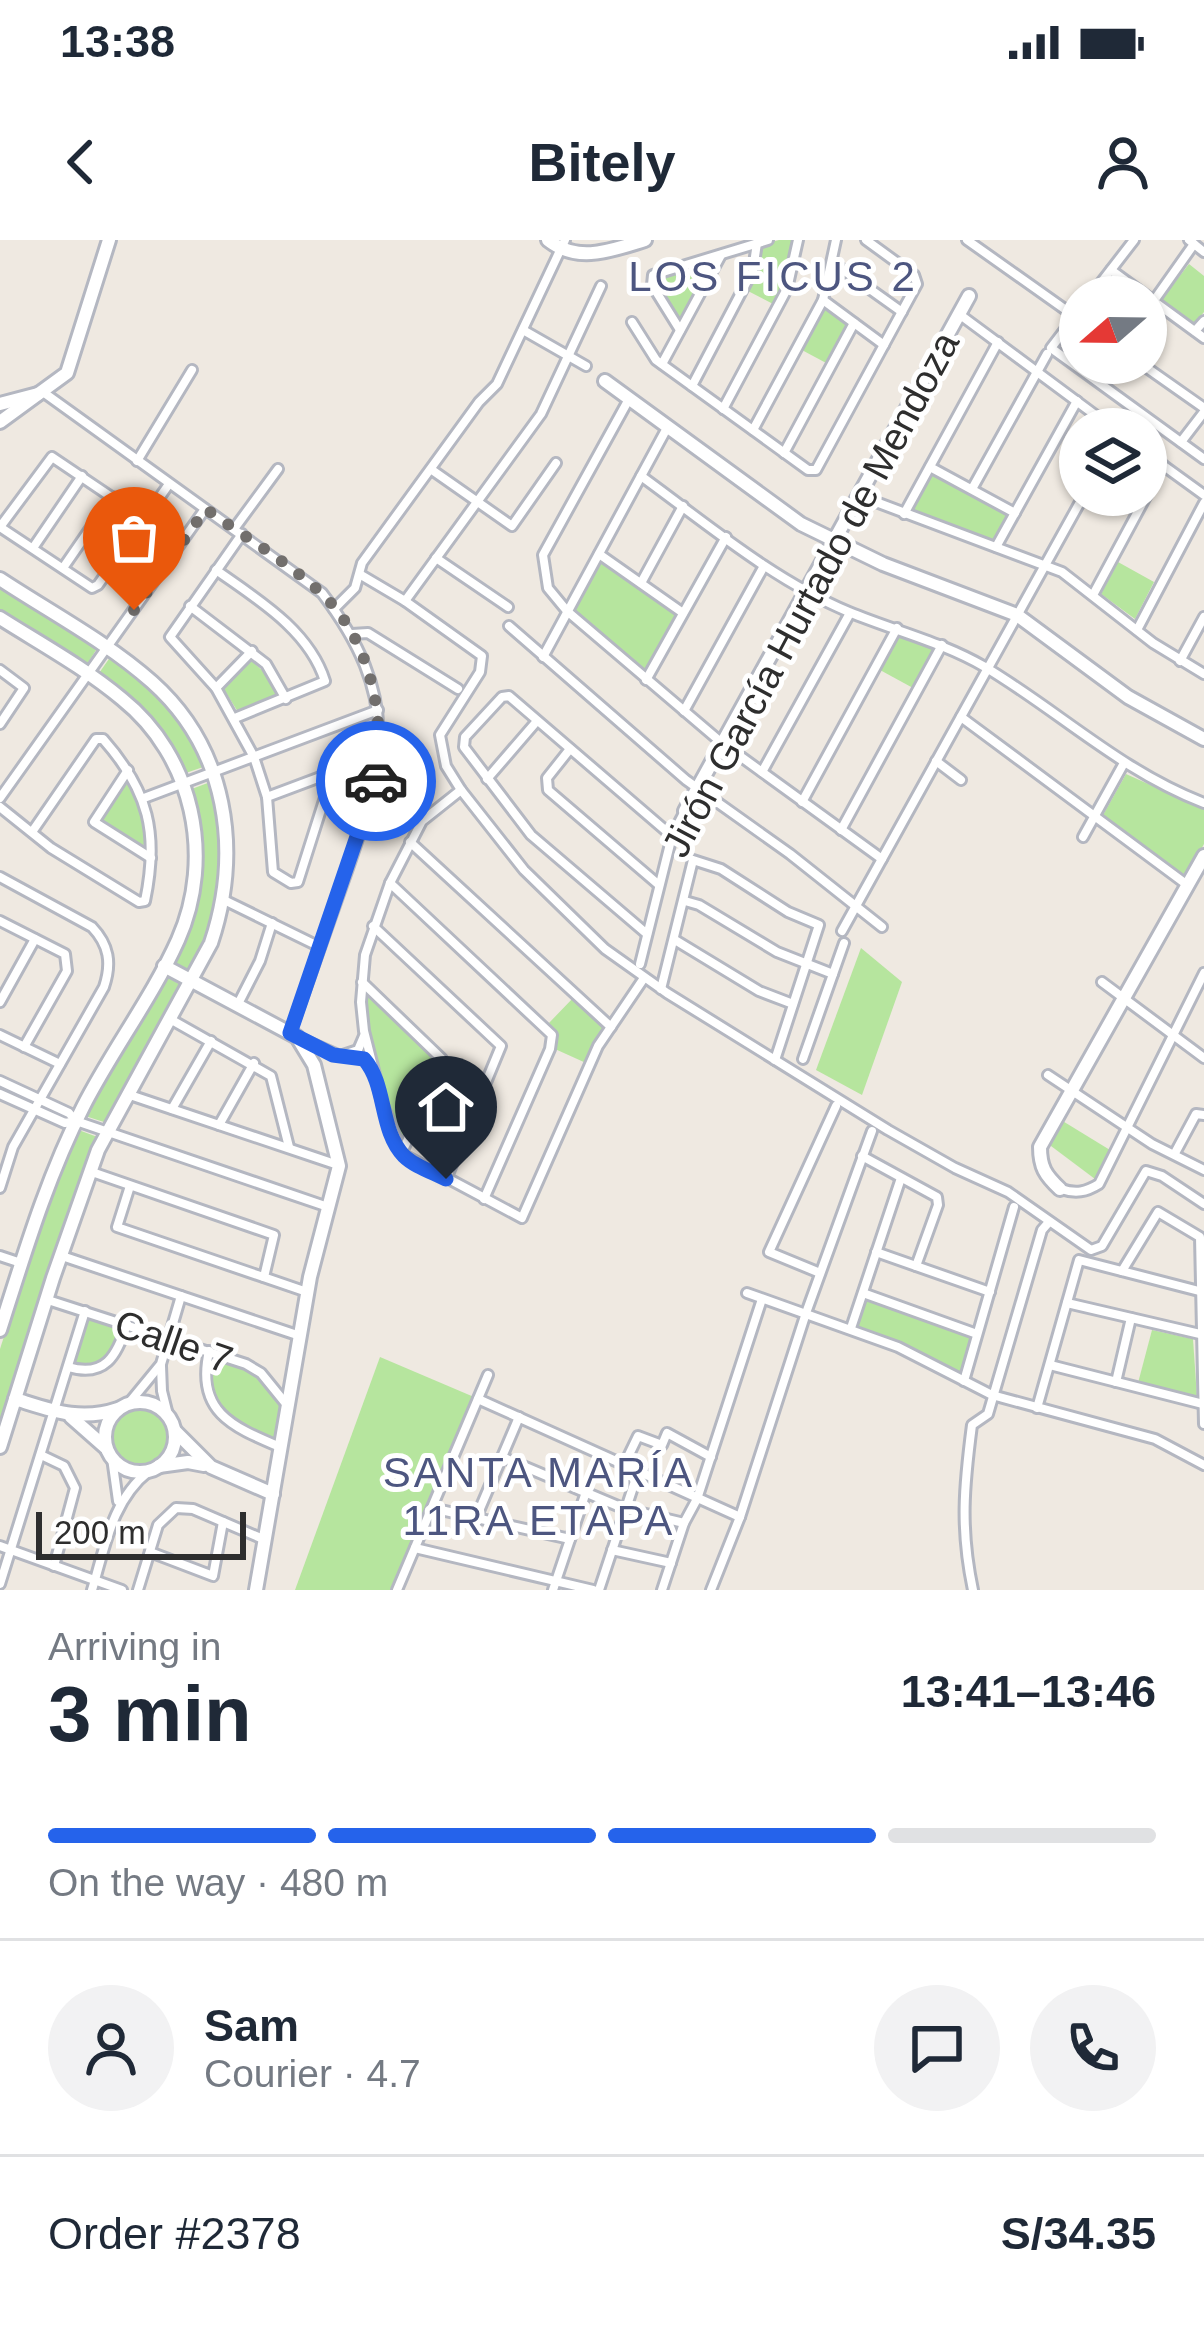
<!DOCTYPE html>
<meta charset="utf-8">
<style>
body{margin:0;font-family:Arial,sans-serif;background:#f2f2f3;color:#1f2937;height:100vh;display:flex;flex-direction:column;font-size:45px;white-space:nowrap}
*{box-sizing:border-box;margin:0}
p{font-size:39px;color:#747a83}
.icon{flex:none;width:66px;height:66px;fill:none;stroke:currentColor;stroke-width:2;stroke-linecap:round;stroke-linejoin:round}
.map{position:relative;height:1350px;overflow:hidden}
.side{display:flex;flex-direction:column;background:#fff;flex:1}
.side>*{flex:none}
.needle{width:78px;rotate:250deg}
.controls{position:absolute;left:1059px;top:36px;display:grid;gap:24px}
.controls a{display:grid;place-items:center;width:108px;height:108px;border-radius:50%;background:#fff;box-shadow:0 3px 9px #0004;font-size:60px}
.scale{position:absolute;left:36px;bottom:30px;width:210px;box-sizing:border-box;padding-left:12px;border:6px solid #2e2e2e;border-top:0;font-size:33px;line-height:42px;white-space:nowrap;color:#2e2e2e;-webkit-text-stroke:9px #fff;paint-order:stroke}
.pin{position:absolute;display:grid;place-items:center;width:102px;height:102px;color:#fff;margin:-123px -51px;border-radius:50% 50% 50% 0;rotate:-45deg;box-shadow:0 0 12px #0007}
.pin .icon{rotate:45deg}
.courier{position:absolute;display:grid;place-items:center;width:120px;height:120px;margin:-60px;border:9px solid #2563eb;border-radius:50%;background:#fff;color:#222;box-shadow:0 3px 15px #0007}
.headline em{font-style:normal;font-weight:700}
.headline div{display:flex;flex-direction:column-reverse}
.headline{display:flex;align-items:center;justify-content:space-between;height:204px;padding:0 48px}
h1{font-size:78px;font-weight:700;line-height:90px}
.bar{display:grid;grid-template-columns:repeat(4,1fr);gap:18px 12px;align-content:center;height:144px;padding:0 48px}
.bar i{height:15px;border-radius:9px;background:#e0e1e3}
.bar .current{background:#2563eb}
.bar p{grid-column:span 4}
.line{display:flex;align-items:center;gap:30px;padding:0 48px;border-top:3px solid #e0e1e3}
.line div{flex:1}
.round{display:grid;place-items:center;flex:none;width:126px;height:126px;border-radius:63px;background:#f2f2f3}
.status{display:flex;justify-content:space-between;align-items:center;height:84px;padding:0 60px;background:#fff;direction:ltr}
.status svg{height:33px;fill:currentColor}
header{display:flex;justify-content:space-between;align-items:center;height:156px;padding:0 48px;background:#fff;font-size:54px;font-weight:700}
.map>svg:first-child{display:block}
.green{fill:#b6e59e}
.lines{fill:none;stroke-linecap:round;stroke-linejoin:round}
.street-casing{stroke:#b4b7c1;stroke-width:14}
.secondary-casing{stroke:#b4b7c1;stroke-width:18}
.street{stroke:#fff;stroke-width:8}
.secondary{stroke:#fff;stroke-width:12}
.done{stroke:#726f6d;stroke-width:12;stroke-dasharray:0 21.6}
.route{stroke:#2563eb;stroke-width:15}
.labels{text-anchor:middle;stroke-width:10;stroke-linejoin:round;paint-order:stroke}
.street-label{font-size:39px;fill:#2e2e2e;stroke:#fff}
.neighbourhood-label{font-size:42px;letter-spacing:3px;fill:#4d5680;stroke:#fff}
</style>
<div class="status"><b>13:38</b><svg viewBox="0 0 49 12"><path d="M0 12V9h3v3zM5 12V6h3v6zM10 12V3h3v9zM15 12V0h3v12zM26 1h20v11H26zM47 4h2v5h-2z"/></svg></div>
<header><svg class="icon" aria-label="back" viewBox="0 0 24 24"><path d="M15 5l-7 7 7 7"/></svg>Bitely<svg class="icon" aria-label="person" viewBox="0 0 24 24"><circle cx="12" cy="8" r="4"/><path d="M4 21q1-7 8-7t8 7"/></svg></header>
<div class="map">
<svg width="1204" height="1350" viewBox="0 0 1204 1350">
<rect width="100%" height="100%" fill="#efe9e1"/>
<g class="green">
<polygon points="779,0 795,0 790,28 775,65 748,51 758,27 760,5"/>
<polygon points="713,21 680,82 654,39"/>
<polygon points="1189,24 1204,36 1204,72 1192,87 1160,61"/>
<polygon points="824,65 850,84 828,124 800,109"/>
<polygon points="933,232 1008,272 993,302 909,272"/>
<polygon points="1118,322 1154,342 1135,379 1101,354"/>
<polygon points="601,323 675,375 644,431 575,370"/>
<polygon points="0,342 98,407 84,429 0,374"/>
<polygon points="899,396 934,409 913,448 880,430"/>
<path d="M111 416C153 448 182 480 206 526L183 534 168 505 97 436Z"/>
<polygon points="251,420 268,436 278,454 238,472 223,448"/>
<polygon points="1126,534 1204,569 1204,604 1185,638 1103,575"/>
<polygon points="213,541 226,615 211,693 193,732 171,721 194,665 189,550"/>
<polygon points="124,544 130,545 141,570 146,604 140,606 99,580"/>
<polygon points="861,708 902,742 862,855 816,830"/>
<polygon points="162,734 184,747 107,883 82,875"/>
<polygon points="365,750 438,818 437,831 401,907 369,793"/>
<polygon points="574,757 606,787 586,823 555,809 557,795 549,783"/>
<polygon points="1061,880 1110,910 1095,939 1047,903"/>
<polygon points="76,889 100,898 0,1193 0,1109 49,955"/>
<polygon points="868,1057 972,1095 961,1134 900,1102 857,1086"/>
<path d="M88 1075 123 1086C114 1115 103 1131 72 1124Z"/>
<polygon points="1152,1090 1193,1099 1197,1157 1138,1143"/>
<path d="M211 1116 255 1134 283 1167 277 1202C237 1184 202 1167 211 1116Z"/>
<polygon points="380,1117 474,1157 390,1350 295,1350"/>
<circle cx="140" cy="1197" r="32"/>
</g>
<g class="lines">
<g class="street-casing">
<g id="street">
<polyline points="967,0 1080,80"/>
<polyline points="1189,0 1204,12"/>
<polyline points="832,22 902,72"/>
<polyline points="1111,30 1204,98"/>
<polyline points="1090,57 1134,0"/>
<polyline points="823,60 884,105"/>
<polyline points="1153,62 1194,4"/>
<polyline points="1080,70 1051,108 1204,219"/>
<polyline points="959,74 1114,189"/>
<polyline points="632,82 656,120 808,230 816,230 917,44 914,35 866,0"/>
<polyline points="523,90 586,126"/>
<polyline points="680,90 652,45 653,35 768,0"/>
<polyline points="1195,91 1204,81"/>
<polyline points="1140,123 1204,168"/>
<polyline points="662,124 721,15"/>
<polyline points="692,146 753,30 757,3"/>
<path d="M43 152 322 353C401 457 386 521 345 637 327 689 308 741 290 793"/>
<polyline points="629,159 543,315 548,348 567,371 722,503 882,619"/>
<polyline points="723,169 787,49 798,0"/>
<polyline points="753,190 823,60 836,0"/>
<polyline points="1181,202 1204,172"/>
<polyline points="784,213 854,83"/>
<polyline points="1146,213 1204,255"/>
<polyline points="137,221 192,130"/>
<polyline points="930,227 1015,273"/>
<polyline points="432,230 512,286 556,223"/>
<path d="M641 236C707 284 773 340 849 372 895 391 942 402 985 427 1060 472 1121 531 1204 563"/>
<polyline points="972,249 1047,114"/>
<polyline points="860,256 1062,332 1153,403 1204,434"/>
<polyline points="904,274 998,102"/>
<polyline points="0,287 92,348 98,345 169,244"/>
<polyline points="0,287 52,217 144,279"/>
<polyline points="234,289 278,229"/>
<polyline points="242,294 170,397 216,448 254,517 267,557 273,632 291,643 298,642 333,532"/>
<polyline points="996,307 1077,161"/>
<polyline points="33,308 82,236"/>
<polyline points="599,314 683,373"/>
<polyline points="436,318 508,367"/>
<polyline points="63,328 112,257"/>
<path d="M216 330C257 359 309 390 325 441L235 478"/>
<polyline points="361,335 405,361 482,416 480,432 440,495 446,526 461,550 524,630 605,709 667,753 888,890 955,928 1008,952 1091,1010 1102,1006 1146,931 1162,936 1204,964"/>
<polyline points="641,343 683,266"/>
<polyline points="1093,355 1163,225"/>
<polyline points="405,361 541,174 601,46"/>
<polyline points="190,366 266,424 286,459"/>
<polyline points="334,369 355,348 362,323 479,162 497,144 565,0"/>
<polyline points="509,386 686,540 790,614 882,687"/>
<polyline points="1137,390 1204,263"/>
<polyline points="352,394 368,393 458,449"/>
<polyline points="543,417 667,188"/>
<polyline points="1180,421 1204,377"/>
<polyline points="0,430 24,448 0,484"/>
<polyline points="646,440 726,297"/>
<polyline points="216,448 252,411"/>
<polyline points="684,471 764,326"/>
<polyline points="961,477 1186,644"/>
<polyline points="570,509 547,538 548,550 659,645"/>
<polyline points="936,521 961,540"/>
<polyline points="128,530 94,582 151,618"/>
<polyline points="762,532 850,373"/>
<polyline points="487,539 537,481"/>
<polyline points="461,550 422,581 390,643 365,715 361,762 364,791 382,862 402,914 522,978 598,806 644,738"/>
<polyline points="267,557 379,515"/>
<polyline points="0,558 205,269"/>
<polyline points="144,558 378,470"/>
<polyline points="802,562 897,388"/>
<path d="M0 567 51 608 139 662 145 661C159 594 149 551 103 499H96L32 592"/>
<polyline points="841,590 942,405"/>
<polyline points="1083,597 1124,523"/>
<polyline points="410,602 611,787"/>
<path d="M0 637 92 687C109 705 112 723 104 747L13 907 0 948"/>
<polyline points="390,643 552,795 550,809 484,959"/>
<polyline points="224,660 320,707"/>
<polyline points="685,661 699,665 777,712 833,734"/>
<polyline points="0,681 65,714 67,731 24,807"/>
<polyline points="373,686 501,806 446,939"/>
<polyline points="842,691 1084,255"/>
<polyline points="647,694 531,595 464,507 465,497 502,457 509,456 672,596"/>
<polyline points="675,700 759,751 793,764"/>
<polyline points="640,724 672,596 685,571"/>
<polyline points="362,742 442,819 439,833 402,912"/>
<polyline points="1102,742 1204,818"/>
<polyline points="661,749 693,620 721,629 788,672 819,685 775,820"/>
<polyline points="0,762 35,699"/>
<polyline points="238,764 260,721 272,683"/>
<polyline points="170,779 271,836 289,907"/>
<polyline points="0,795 60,824"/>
<polyline points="299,798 340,816 358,810 364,796"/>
<polyline points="803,819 844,703"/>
<polyline points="1048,835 1152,904 1204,930"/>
<polyline points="0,841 69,873 75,880"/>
<polyline points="0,854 65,883 76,881 328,967"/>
<polyline points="127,854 338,925"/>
<polyline points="172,869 211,801"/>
<polyline points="219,885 254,823"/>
<polyline points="1175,913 1196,874 1204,875"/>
<polyline points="862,916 937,957 938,965 916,1026"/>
<polyline points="92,932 274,995 264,1037"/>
<polyline points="130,946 117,987 307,1052"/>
<path d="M1061 949C1076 954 1086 952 1099 944L1204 733"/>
<polyline points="876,1012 990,1052"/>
<polyline points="0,1016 21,1023"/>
<polyline points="62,1016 300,1096"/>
<polyline points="1122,1031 1158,972 1200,997 1204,1184"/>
<polyline points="820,1033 769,1012 836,866"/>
<polyline points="747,1053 898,1107 992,1155 1155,1199 1204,1225"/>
<polyline points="863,1053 977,1094"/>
<polyline points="48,1060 246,1124 261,1133 287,1165"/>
<polyline points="1067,1063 1200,1094"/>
<polyline points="851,1088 901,938"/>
<path d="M209 1111C195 1172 233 1187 280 1207"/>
<polyline points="1050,1125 1203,1164"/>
<polyline points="161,1126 162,1151 169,1179"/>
<path d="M68 1127C105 1138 117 1116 127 1084"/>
<polyline points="964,1141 1014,967"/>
<polyline points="1116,1142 1131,1078"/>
<polyline points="478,1159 740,1277"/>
<polyline points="129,1163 161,1124 181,1056"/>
<polyline points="1037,1168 1079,1020 1199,1051"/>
<polyline points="41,1215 64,1226 75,1248 54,1326"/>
<polyline points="502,1217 625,1269 684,1283"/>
<polyline points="112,1218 118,1261"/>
<polyline points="625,1223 638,1196 662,1205 667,1193 711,1217"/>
<polyline points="432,1268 570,1299"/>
<polyline points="476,1278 519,1177"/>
<polyline points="0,1306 122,1350"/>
<polyline points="415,1308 593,1350"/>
<polyline points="612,1310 671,1323"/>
<polyline points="150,1312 213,1336 223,1282"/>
<polyline points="0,1344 85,1071"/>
<path d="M92 1350C105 1307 112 1260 149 1231"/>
<polyline points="138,1350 158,1285 176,1268 193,1269 263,1299"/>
<polyline points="397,1350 488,1135"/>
<polyline points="553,1350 586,1252"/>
<polyline points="599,1350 639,1229"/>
<polyline points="662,1350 684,1283 697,1259 762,1059"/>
<polyline points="711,1350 740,1277 806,1073 872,891"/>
<path d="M973 1350C960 1289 964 1246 972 1185L988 1174 1042 990 1049 982"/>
</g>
</g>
<g class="secondary-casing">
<g id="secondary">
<path d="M548 0C578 24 612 10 645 0"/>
<polyline points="605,141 801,284 883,324 1017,375 1128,457 1204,499"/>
<polyline points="0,164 38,154"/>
<polyline points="0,182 67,133 109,0"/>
<path d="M0 339C50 372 107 402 152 442 227 509 242 610 211 703L98 910 53 1038 0 1207"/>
<path d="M0 378C41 404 85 428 122 459 193 516 215 617 178 700 152 758 112 810 83 867 47 937 24 1015 0 1090"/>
<polyline points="685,571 969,56"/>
<polyline points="164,726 297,797 314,825 339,926 310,1037 256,1350"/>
<path d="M1060 949C1045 935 1040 927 1040 907L1204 616"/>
<path d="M15 1159C51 1170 80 1182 118 1169"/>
<circle cx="140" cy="1197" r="35"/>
<polyline points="71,1177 105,1207"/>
<polyline points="175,1191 211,1227 273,1254"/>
<polyline points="159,1226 188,1222 204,1225"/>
</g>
</g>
<use href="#street" class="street"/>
<use href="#secondary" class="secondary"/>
</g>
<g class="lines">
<path class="done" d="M134 370 206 269C243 296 285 320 319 351 370 397 386 476 376 541"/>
<path class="route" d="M376 541 290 793 333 815 364 819C387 845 379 890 404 916 414 926 432 932 446 939"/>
</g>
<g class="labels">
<g class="street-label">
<text transform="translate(810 354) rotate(-62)" y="14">Jirón García Hurtado de Mendoza</text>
<text transform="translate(174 1101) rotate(19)" y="14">Calle 7</text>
</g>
<g class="neighbourhood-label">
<text x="773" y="51">LOS FICUS 2</text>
<text x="539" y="1247">SANTA MARÍA<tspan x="539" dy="48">11RA ETAPA</tspan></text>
</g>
</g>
</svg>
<div class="controls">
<a><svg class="needle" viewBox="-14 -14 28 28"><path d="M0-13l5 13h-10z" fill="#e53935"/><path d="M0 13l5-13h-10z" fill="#747a83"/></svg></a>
<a><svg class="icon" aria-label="layers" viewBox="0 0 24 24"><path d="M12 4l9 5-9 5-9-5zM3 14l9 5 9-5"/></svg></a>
</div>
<div class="scale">200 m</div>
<div class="pin" style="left:134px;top:370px;background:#ea580c"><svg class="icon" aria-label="bag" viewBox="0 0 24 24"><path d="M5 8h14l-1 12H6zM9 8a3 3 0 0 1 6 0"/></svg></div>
<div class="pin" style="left:446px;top:939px;background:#1f2937"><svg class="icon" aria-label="home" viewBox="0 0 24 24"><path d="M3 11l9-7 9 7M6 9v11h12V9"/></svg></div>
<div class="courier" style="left:376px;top:541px"><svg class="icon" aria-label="car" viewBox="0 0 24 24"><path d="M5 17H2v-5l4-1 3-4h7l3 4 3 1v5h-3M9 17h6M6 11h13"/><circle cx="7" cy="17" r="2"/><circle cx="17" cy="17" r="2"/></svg></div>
</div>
<section class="side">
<div class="headline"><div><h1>3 min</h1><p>Arriving in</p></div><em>13:41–13:46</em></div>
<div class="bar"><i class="current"></i><i class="current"></i><i class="current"></i><i></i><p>On the way · 480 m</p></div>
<div class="line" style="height:216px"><a class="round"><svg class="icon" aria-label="person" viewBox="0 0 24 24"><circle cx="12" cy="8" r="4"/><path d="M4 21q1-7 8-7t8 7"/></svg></a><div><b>Sam</b><p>Courier · 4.7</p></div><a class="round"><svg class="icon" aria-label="chat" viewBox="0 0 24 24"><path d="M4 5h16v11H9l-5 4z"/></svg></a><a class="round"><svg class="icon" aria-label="phone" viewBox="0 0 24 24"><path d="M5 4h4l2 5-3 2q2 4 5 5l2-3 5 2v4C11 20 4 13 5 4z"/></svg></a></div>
<div class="line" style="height:156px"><div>Order #2378</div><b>S/34.35</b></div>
</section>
